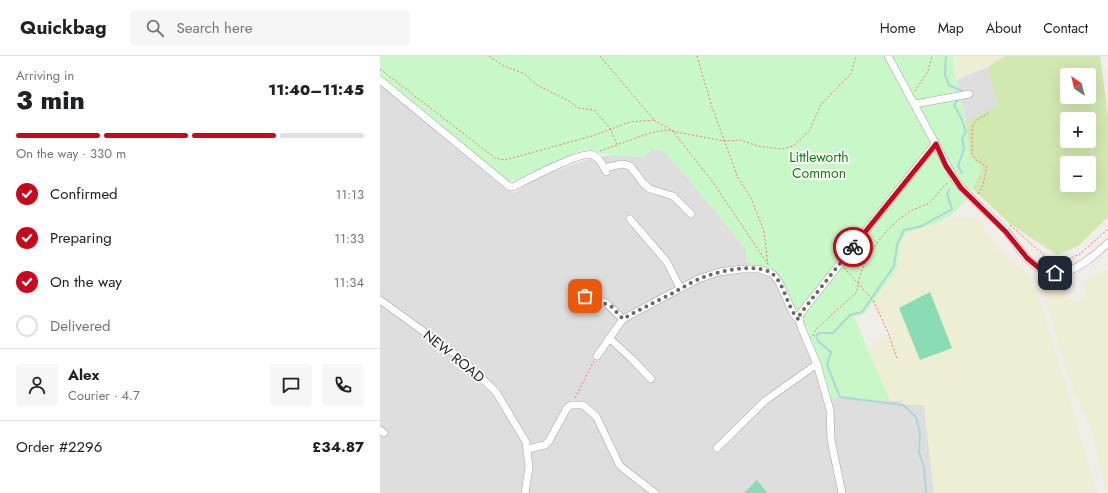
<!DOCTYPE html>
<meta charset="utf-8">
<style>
body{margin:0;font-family:Jost,sans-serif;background:#f6f6f6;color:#202124;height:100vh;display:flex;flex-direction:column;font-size:15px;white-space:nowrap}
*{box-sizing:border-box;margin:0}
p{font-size:13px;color:#757577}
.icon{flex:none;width:22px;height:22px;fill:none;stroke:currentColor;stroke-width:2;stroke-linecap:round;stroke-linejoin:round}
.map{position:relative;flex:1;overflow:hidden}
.panel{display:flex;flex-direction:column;background:#fff;width:380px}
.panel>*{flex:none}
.needle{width:26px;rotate:325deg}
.controls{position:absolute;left:680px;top:12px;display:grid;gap:8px}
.controls a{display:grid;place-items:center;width:36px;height:36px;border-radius:4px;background:#fff;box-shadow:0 4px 16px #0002;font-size:20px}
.pin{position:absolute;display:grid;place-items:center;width:34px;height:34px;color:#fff;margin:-17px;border-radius:8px;box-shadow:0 2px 6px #0006}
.courier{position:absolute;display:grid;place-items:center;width:40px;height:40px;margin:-20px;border:3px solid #ca081c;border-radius:50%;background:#fff;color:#222;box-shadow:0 1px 5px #0007}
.overview em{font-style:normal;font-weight:800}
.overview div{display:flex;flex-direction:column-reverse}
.overview{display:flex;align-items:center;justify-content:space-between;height:68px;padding:0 16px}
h1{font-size:26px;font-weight:800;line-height:30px}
.bar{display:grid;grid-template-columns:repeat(4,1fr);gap:6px 4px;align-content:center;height:48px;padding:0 16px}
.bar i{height:5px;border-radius:3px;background:#e0e0e0}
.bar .current{background:#ca081c}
.bar p{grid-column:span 4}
.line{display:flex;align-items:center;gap:10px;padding:0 16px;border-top:1px solid #e0e0e0}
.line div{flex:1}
.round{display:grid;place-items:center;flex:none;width:42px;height:42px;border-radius:4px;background:#f6f6f6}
ol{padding:0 16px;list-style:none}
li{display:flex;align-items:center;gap:12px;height:44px}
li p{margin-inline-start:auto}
li .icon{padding:4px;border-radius:50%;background:#ca081c;color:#fff;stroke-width:4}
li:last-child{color:#757577}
li i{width:22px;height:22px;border:2px solid #e0e0e0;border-radius:50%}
header{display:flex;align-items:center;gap:24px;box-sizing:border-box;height:56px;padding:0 20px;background:#fff;border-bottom:1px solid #e0e0e0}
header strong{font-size:19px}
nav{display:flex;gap:22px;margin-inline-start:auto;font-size:14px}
.search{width:280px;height:36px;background:#f6f6f6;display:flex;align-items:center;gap:10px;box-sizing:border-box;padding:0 14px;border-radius:4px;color:#757577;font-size:15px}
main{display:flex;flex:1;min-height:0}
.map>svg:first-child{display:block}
.residential{fill:#dfdede}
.farmland{fill:#eeeed5}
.grass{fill:#d2e8b1;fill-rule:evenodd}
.park{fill:#c9f8c8}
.pitch{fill:#8adcb4}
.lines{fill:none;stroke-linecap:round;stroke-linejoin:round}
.stream{stroke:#abd6dc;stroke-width:2}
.minor-casing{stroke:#a2a2a2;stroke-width:8}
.path{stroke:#f57575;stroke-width:1;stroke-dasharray:2 2;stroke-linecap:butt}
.minor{stroke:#fff;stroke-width:7}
.done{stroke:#6a6867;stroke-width:4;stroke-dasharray:0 7.2}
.route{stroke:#ca081c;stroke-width:5}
.labels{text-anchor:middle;stroke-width:3.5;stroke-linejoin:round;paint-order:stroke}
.park-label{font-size:14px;fill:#127e10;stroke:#fff}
.street-label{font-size:14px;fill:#212121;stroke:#fff}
</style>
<header>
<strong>Quickbag</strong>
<div class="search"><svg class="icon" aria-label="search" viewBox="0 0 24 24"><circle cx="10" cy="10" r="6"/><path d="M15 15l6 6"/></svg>Search here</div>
<nav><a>Home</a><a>Map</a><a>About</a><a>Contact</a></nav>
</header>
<main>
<section class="panel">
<div class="overview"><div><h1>3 min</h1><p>Arriving in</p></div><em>11:40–11:45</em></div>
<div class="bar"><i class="current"></i><i class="current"></i><i class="current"></i><i></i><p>On the way · 330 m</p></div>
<ol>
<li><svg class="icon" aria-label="check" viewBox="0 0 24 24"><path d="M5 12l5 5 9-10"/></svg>Confirmed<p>11:13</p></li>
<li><svg class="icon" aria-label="check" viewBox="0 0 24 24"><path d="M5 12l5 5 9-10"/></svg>Preparing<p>11:33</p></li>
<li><svg class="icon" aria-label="check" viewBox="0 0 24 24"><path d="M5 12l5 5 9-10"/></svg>On the way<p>11:34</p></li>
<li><i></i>Delivered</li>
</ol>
<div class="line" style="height:72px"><a class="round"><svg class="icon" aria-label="person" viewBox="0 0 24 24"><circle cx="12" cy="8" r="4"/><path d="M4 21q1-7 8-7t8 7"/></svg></a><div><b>Alex</b><p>Courier · 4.7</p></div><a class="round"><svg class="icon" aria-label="chat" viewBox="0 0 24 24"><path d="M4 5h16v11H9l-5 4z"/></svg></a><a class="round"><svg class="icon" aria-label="phone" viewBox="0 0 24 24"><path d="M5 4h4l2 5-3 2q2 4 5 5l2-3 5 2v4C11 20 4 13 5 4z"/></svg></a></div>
<div class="line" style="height:52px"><div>Order #2296</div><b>£34.87</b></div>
</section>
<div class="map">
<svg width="728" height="437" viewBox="0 0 728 437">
<rect width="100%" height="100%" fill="#f1ede8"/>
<g class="residential">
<polygon points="607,11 619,48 586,66 577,24"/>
<polygon points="0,29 134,137 158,121 212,102 233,99 263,101 272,93 281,94 307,121 366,193 366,206 378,209 393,218 413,257 448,341 522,345 523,348 544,349 554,437 0,437"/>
</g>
<g class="farmland">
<polygon points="573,0 626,0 577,24"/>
<polygon points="579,161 599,164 618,194 646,216 661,247 717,437 554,437 544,349 522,348 522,345 510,345 487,290 512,279 502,260 490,250 517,213 520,188 527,176 544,172 559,164 561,167"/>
<polygon points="728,213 728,437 726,437 712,375 686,314 666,243 652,219 674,230 685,232 688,243 697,246 704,243 707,237 701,227"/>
</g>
<path class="grass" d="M626 0H720L728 60V161L698 190 677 199 629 167 592 132 597 124 590 101 586 66 618 48 607 11ZM687 19H709V41H687ZM687 63H709V85H687ZM687 107H709V129H687Z"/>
<path class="park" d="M0 0H573L574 13 586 66 590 100 602 112C597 125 586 146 576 155 564 166 542 173 526 176L520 188 517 213 485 257 474 261 510 345 448 341 437 308 393 218 378 209 366 206V193L307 121 281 94 272 93 263 101 222 98 209 93 201 94 139 123 129 125 67 77 0 20Z"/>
<g class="pitch">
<polygon points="550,236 572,292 540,304 519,252"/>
<polygon points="377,424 387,437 364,437"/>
</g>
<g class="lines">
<g class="stream">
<polyline points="566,0 565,19 569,29 582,35 581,38"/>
<polyline points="579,42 574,49 582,64 586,76 582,82 584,93 578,110 582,117"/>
<polyline points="546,437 544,412 539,396 540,377 536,361 523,349 460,341 447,309 451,296 438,285 436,280 439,277 453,277 470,259 482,256 514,210 517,189 524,174 542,170 572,153 567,138 570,133"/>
</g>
<g class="minor-casing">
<g id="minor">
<path d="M508 0 574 122C588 142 609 157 626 175 633 183 639 194 647 202 676 233 703 210 728 187"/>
<path d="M0 24 130 131H133C146 124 203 94 213 99 219 102 224 110 226 116"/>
<polyline points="535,48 589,38"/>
<polyline points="224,112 242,108 250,110 264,128 270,133 293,140 311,158"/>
<polyline points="250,163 287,206 300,232"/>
<polyline points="205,240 226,247 243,263"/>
<polyline points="0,244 83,304 116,336 146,386 149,411 145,437"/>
<polyline points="229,282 252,303 271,323"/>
<polyline points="217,300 243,263 318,223 339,216 362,213 379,213 393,218 399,226 413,257 419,264"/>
<polyline points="0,374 4,377"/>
<polyline points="337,392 386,344 437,308"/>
<polyline points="148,393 165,389 169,385 187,352 191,349 203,349 216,360 240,410 275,437"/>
<polyline points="462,437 451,384 450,354 437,308 422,273 419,264 420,258 555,88"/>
</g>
</g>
<g class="path">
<polyline points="109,0 124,10 143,17 157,29 189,45 198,52 214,54 230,72 237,88"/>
<polyline points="220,0 274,64 292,74 332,125 388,208"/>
<polyline points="317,0 332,51 358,122 371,142 384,175 388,209"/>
<polyline points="0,13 115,102 125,104 212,80 250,66 274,64"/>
<polyline points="535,35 548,15 552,0"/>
<polyline points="220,95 270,77 286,74 344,85 360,84 378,90 402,93 413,90 430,74 440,50 450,39 471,18 476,0"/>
<polyline points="598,138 603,129 607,111 595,103 592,98 592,81 593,69 598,63 609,57"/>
<polyline points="630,169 665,200 679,207 700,198 728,173"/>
<polyline points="464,212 493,244 508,276 517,303"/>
<path d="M433 280 436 273 477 236C480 205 503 173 529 156 535 152 543 151 549 147 556 142 560 132 568 127"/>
<polyline points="195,342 214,305"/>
</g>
<use href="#minor" class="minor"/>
</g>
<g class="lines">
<path class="done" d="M205 240 231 250 243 263C258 254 272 248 287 240 297 235 306 229 317 224 333 216 375 206 391 217 405 226 406 251 419 264L420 258 473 191"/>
<polyline class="route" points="473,191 556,88 566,110 581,132 626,176 647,202 659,212 675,217"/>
</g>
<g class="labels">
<g class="park-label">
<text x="439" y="106">Littleworth<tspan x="439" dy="16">Common</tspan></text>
</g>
<g class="street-label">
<text transform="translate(74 300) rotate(39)" y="5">NEW ROAD</text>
</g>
</g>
</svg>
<div class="controls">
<a><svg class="needle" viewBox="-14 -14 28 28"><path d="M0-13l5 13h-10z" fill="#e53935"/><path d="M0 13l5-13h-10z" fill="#757577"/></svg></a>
<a>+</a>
<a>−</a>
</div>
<div class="pin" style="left:205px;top:240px;background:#ea580c"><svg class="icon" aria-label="bag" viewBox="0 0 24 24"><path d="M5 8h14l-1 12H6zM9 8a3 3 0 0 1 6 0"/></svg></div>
<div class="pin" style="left:675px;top:217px;background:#1f2937"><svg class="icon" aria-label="home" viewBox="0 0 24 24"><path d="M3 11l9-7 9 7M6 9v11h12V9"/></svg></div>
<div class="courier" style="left:473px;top:191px"><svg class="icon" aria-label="bike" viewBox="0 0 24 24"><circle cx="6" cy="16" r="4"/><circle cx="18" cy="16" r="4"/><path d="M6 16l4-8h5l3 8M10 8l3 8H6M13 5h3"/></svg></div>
</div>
</main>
